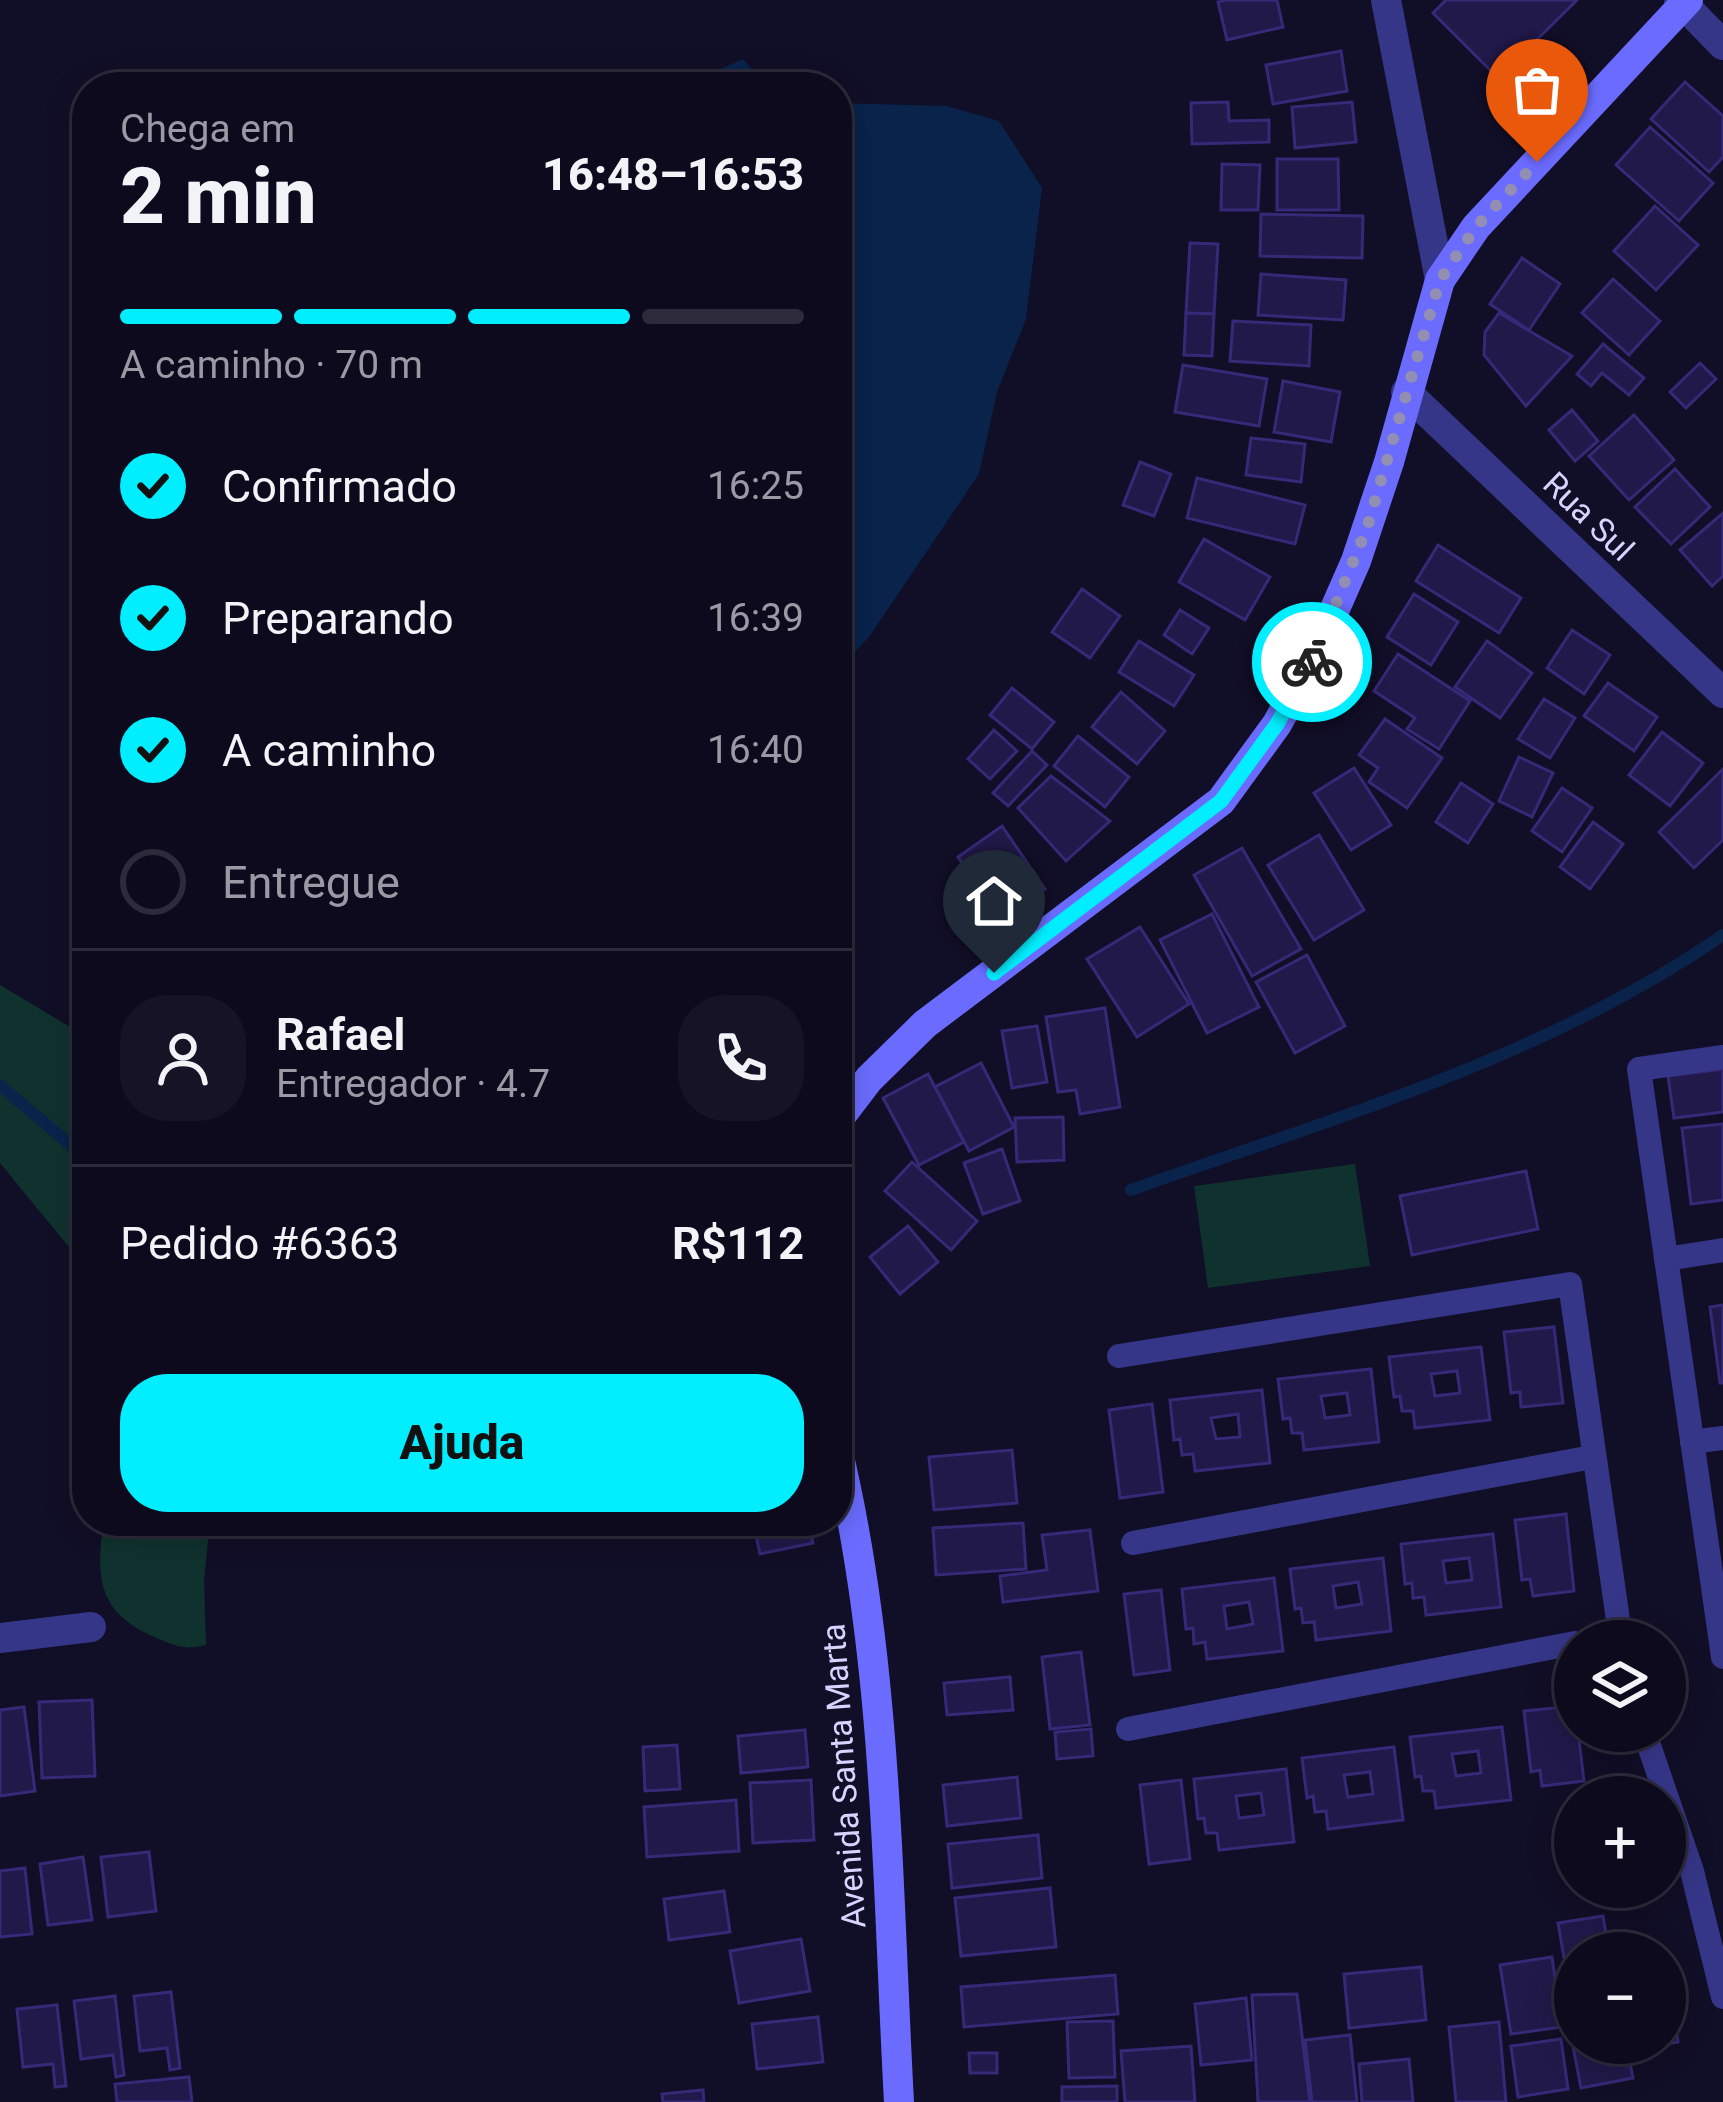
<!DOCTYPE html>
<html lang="pt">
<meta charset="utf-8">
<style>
body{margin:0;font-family:Roboto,sans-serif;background:#161326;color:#f1f3f6;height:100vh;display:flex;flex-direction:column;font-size:45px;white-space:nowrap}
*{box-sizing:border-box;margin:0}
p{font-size:39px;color:#9a9aa4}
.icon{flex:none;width:66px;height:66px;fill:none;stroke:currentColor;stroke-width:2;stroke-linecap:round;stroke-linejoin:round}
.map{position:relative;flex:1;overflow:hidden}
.panel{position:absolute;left:72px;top:72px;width:780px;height:1464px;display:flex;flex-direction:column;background:#0d0a1d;border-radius:48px;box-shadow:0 6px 30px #0003,0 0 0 3px #2d2b3b}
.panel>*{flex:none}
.buttons{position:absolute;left:1554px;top:1620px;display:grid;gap:24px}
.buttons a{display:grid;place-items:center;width:132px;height:132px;border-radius:50%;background:#0d0a1d;box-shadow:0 6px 30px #0003,0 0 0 3px #2d2b3b;font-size:60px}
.pin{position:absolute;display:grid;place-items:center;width:102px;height:102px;color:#fff;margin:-123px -51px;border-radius:50% 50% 50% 0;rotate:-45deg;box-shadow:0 0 12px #0007}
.pin .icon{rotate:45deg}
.courier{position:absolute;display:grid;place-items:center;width:120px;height:120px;margin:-60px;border:9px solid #0ef;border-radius:50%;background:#fff;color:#222;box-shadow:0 3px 15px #0007}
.overview em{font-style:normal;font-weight:800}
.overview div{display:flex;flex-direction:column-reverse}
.overview{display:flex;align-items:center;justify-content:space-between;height:204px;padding:0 48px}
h1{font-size:78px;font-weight:800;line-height:90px}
.bar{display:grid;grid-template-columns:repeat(4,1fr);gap:18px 12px;align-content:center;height:144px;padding:0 48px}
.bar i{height:15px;border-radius:9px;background:#2d2b3b}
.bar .on{background:#0ef}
.bar p{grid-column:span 4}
.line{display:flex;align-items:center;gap:30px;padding:0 48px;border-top:3px solid #2d2b3b}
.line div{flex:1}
.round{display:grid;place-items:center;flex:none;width:126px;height:126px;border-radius:48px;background:#161326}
ol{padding:0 48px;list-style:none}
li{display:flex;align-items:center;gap:36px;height:132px}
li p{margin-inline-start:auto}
li .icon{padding:12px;border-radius:50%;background:#0ef;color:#111;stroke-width:4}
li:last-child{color:#9a9aa4}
li i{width:66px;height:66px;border:6px solid #2d2b3b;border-radius:50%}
.button{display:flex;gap:24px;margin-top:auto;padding:24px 48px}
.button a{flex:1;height:138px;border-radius:48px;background:#0ef;color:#111;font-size:48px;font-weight:800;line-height:138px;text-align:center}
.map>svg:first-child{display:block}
.green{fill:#10322f}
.water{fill:#09234b}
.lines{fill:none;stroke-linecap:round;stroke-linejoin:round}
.stream{stroke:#09234b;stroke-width:12}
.building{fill:#211949;stroke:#362977;stroke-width:3;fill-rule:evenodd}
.lane{stroke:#363689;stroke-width:24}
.street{stroke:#363689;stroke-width:30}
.secondary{stroke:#6b6cff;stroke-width:30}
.done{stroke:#928fb3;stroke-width:12;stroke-dasharray:0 21.6}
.route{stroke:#0ef;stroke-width:15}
.labels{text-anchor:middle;stroke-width:10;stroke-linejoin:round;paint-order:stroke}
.street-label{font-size:33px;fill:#d8d4ff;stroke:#110e27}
</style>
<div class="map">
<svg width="1723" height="2102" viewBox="0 0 1723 2102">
<rect width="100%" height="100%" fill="#110e27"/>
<g class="green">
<polygon points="0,985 87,1037 87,1269 0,1163"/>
<polygon points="1355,1164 1370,1266 1208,1288 1194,1186"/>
<path d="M104 1521H210L204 1581 206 1645C186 1650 178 1647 159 1639 100 1615 94 1581 104 1521Z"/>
</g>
<g class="water">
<polygon points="743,59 763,81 777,87 680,87"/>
<polygon points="837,103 947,106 999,121 1042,188 1026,319 997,392 979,474 869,637 837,671"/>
</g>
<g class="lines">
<g class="stream">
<polyline points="0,1085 87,1159"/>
<path d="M1131 1190C1333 1118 1545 1058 1723 935"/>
</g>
</g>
<g class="building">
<polygon points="1226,0 1277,0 1283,27 1227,40 1218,2"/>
<polygon points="1446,0 1577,0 1498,78 1433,13"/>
<polygon points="1341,51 1347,91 1273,104 1266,65"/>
<polygon points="1685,82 1723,116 1723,157 1709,172 1651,119"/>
<polygon points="1228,102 1229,121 1269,120 1269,142 1192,144 1191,103"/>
<polygon points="1352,102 1356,142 1295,148 1292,107"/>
<polygon points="1650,127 1713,183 1679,221 1616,165"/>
<polygon points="1277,159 1338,159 1339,210 1277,210"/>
<polygon points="1222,164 1260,165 1258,210 1221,210"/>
<polygon points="1655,206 1698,245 1656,290 1614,251"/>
<polygon points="1261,214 1363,216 1362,258 1260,256"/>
<polygon points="1190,243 1218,244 1214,314 1186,313"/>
<polygon points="1522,258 1560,284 1529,330 1490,304"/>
<polygon points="1261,274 1346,280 1343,320 1258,315"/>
<polygon points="1613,279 1660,321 1629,355 1582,313"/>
<polygon points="1186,313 1214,314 1212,356 1184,355"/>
<polygon points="1499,313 1572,356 1526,406 1484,355 1485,332"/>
<polygon points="1233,321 1311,325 1309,366 1230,361"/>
<polygon points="1603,344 1644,378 1629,395 1602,373 1591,386 1577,374"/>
<polygon points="1700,363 1716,379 1686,408 1670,392"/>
<polygon points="1183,365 1267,379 1259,426 1175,412"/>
<polygon points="1283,381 1340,392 1331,442 1274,432"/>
<polygon points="1572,410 1598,441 1575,461 1549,430"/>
<polygon points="1634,415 1674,460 1629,500 1589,456"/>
<polygon points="1251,438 1305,444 1301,482 1246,475"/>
<polygon points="1140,462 1171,474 1154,516 1123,505"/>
<polygon points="1675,469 1710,507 1671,544 1635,507"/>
<polygon points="1197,478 1305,505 1295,544 1187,518"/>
<polygon points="1723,513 1723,576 1712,586 1680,550"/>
<polygon points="1204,539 1270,577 1245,620 1179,582"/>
<polygon points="1438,545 1521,598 1499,633 1416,581"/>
<polygon points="1082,589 1120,616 1090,658 1052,632"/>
<polygon points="1414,594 1458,622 1431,665 1387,637"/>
<polygon points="1180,610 1209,628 1192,654 1164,635"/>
<polygon points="1572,630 1610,655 1584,694 1547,668"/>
<polygon points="1139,641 1194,675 1174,706 1119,672"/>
<polygon points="1487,641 1532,673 1500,718 1455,687"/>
<polygon points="1398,654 1470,701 1439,749 1407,729 1415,718 1374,691"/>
<polygon points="1608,683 1657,717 1634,751 1584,716"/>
<polygon points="1012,688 1054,722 1032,749 990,715"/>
<polygon points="1121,692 1165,731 1137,764 1092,727"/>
<polygon points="1544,699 1575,718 1550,758 1518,739"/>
<polygon points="1385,719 1442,758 1407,808 1369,782 1378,768 1359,755"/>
<polygon points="994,730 1017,751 990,779 968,759"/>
<polygon points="1662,732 1703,763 1670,806 1629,775"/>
<polygon points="1078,736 1129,777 1105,807 1054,766"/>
<polygon points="1032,751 1047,765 1008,806 993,793"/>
<polygon points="1519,757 1553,773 1532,817 1499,801"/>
<polygon points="1354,768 1391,825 1351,850 1314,793"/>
<polygon points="1723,769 1723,840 1694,868 1659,832"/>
<polygon points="1051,776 1110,821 1066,861 1018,808"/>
<polygon points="1461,783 1493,804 1468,843 1436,822"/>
<polygon points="1562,788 1592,808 1562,852 1532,831"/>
<polygon points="1593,822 1623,844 1590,889 1560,867"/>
<polygon points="1002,826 1045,889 1002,919 958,857"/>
<polygon points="1319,835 1364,910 1314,940 1268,865"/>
<polygon points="1242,848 1301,949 1252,976 1194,875"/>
<polygon points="1212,914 1259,1007 1207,1033 1160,940"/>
<polygon points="1140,927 1189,1004 1137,1037 1087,959"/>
<polygon points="1307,955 1345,1026 1295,1053 1256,982"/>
<polygon points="1105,1008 1120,1107 1080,1114 1076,1090 1058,1092 1046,1017"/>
<polygon points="1037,1026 1047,1082 1012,1088 1002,1031"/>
<polygon points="981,1063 1014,1127 969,1151 935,1087"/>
<polygon points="1723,1069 1723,1112 1674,1118 1668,1076"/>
<polygon points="928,1074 964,1142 919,1165 883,1098"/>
<polygon points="1063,1117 1064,1160 1017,1162 1015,1118"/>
<polygon points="1723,1124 1723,1200 1691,1204 1682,1128"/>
<polygon points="1002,1149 1020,1201 983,1214 964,1163"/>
<polygon points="912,1162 977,1221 951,1250 885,1191"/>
<polygon points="1526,1171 1538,1229 1412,1255 1400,1196"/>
<polygon points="908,1226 938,1262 900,1294 870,1257"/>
<polygon points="1723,1305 1723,1383 1720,1383 1710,1307"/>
<polygon points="1554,1327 1563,1403 1521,1407 1520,1392 1511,1393 1504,1332"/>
<path d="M1481 1347 1490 1420 1415 1428 1413 1411H1402L1400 1396 1394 1397 1389 1357ZM1457 1371 1460 1393 1435 1396 1431 1374Z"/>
<path d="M1371 1369 1379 1442 1304 1450 1302 1433H1292L1290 1418 1283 1419 1278 1379ZM1347 1393 1350 1415 1325 1418 1321 1396Z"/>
<path d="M1262 1390 1270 1463 1195 1471 1193 1454 1182 1455 1180 1439 1174 1440 1170 1400ZM1238 1414 1240 1437 1216 1439 1211 1418Z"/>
<polygon points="1152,1404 1163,1492 1120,1498 1109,1410"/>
<polygon points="1012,1450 1017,1503 934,1510 929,1457"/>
<polygon points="1566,1514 1574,1591 1533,1596 1530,1579 1522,1580 1515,1520"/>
<polygon points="753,1521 808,1521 813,1543 760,1554"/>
<polygon points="1023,1523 1026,1569 936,1575 933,1528"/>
<polygon points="1090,1530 1098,1591 1003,1602 1000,1576 1047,1570 1042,1535"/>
<path d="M1493 1534 1501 1607 1426 1615 1424 1597 1413 1598 1412 1583 1405 1584 1401 1544ZM1469 1558 1472 1580 1446 1583 1443 1561Z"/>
<path d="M1383 1558 1391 1631 1316 1640 1314 1622 1303 1623 1301 1608 1295 1609 1290 1569ZM1358 1582 1362 1604 1336 1608 1333 1586Z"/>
<path d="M1274 1578 1283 1651 1207 1659 1205 1642 1194 1644 1193 1628 1186 1629 1182 1589ZM1249 1602 1253 1624 1227 1629 1224 1606Z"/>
<polygon points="1161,1590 1170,1670 1134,1675 1124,1594"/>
<polygon points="1081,1652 1090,1725 1050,1729 1042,1657"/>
<polygon points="1010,1677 1013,1710 947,1715 944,1683"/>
<polygon points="92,1700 95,1776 42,1778 39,1702"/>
<polygon points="1575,1706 1584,1781 1542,1786 1540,1770 1531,1772 1524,1711"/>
<polygon points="24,1707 35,1791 0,1796 0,1710"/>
<path d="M1502 1727 1511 1800 1436 1808 1434 1791H1423L1421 1776 1415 1777 1410 1737ZM1478 1751 1481 1773 1456 1776 1452 1754Z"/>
<polygon points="1091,1729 1093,1756 1057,1759 1055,1732"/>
<polygon points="805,1730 808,1767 741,1773 738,1736"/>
<polygon points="677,1745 680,1789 645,1791 643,1747"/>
<path d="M1394 1747 1403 1820 1328 1829 1326 1811 1315 1812 1313 1796 1307 1798 1302 1758ZM1370 1772 1373 1794 1348 1797 1344 1775Z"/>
<path d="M1286 1769 1294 1842 1219 1850 1217 1833H1206L1204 1818 1198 1819 1194 1779ZM1261 1793 1264 1815 1239 1818 1236 1796Z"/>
<polygon points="1017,1777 1021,1818 947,1826 943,1785"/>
<polygon points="811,1780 814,1840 753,1843 750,1783"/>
<polygon points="1181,1780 1190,1859 1149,1864 1140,1785"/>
<polygon points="736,1800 739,1851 647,1857 644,1807"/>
<polygon points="1038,1835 1042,1878 952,1888 948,1844"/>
<polygon points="149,1852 156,1911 108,1917 101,1857"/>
<polygon points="83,1857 92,1920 48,1925 40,1864"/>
<polygon points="25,1868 32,1934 0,1937 0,1871"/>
<polygon points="1050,1888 1056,1947 961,1956 955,1898"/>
<polygon points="724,1891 730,1932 669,1940 664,1899"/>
<polygon points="1603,1916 1609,1951 1575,1953 1575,1957 1564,1958 1558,1923"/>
<polygon points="801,1939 810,1991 739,2003 730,1951"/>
<polygon points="1552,1957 1562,2027 1511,2034 1500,1965"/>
<polygon points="1421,1967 1426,2020 1349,2028 1344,1974"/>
<polygon points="1115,1975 1118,2014 964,2027 961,1987"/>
<polygon points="1668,1979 1678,2042 1641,2048 1640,2043 1665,2043"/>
<polygon points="1575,1987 1575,2043 1626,2043 1633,2078 1581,2088 1562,1989"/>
<polygon points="171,1992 180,2068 170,2070 167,2048 140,2051 134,1996"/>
<polygon points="1297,1994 1310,2102 1258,2102 1252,1995"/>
<polygon points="115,1996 124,2075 116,2077 113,2055 81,2059 74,2001"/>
<polygon points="1246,1998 1252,2060 1201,2065 1195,2004"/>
<polygon points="57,2005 66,2086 55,2087 53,2064 23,2067 17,2009"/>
<polygon points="818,2017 823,2062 757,2069 752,2024"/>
<polygon points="1113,2021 1115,2077 1069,2078 1067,2022"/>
<polygon points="1499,2022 1506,2102 1456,2102 1449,2027"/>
<polygon points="1350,2035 1357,2102 1312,2102 1305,2040"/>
<polygon points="1561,2039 1568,2089 1518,2097 1511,2046"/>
<polygon points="1191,2046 1195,2102 1125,2102 1121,2051"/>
<polygon points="969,2053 997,2053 997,2073 970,2073"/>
<polygon points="1409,2059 1413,2102 1362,2102 1359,2064"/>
<polygon points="189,2077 192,2102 117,2102 115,2084"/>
<polygon points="1117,2086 1117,2102 1062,2102 1062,2087"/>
<polygon points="703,2090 704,2102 663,2102 662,2094"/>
</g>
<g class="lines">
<g class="lane">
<polyline points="1723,1057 1639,1069 1723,1657"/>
<polyline points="1666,1259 1723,1250"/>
<polyline points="1119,1356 1570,1284 1621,1641"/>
<polyline points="1692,1442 1723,1438"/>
<polyline points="1133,1543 1592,1457"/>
<polyline points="1128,1729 1575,1643"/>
<polyline points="1644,1731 1692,1871 1723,1997"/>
</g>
<g class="street">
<polyline points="1386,0 1440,280"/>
<polyline points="1679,0 1723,45"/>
<polyline points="1406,392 1723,693"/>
<polyline points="0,1638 91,1627"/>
</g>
<g class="secondary">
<polyline points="837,1121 869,1079 925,1024 1221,801 1277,724 1312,661 1356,561 1389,462 1440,280 1476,227 1688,0"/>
<path d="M837 1448C888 1661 887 1884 899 2102"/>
</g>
</g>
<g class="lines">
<polyline class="done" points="1312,662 1367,528 1440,280 1476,227 1537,162"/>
<polyline class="route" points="994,973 1221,801 1277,724 1312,662"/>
</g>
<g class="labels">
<g class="street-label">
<text transform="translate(1589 516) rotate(44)" y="12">Rua Sul</text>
<text transform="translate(843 1776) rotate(-94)" y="12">Avenida Santa Marta</text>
</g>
</g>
</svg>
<div class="buttons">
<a><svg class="icon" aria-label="layers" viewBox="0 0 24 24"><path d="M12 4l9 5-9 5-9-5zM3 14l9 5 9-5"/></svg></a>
<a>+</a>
<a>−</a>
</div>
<div class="pin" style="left:1537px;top:162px;background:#ea580c"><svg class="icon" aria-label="bag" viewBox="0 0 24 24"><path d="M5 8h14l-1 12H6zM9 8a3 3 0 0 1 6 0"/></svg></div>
<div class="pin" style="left:994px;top:973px;background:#1f2937"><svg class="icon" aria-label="home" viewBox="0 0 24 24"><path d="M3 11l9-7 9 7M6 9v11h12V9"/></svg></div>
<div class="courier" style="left:1312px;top:662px"><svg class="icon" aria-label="bike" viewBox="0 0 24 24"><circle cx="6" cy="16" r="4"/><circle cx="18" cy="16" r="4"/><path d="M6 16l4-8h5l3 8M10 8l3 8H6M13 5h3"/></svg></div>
<section class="panel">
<div class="overview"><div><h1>2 min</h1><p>Chega em</p></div><em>16:48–16:53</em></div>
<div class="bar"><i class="on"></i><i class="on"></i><i class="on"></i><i></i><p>A caminho · 70 m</p></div>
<ol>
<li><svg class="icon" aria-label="check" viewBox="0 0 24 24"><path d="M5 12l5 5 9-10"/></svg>Confirmado<p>16:25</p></li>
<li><svg class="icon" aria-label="check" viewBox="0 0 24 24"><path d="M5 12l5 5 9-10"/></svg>Preparando<p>16:39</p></li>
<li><svg class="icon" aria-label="check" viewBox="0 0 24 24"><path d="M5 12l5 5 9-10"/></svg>A caminho<p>16:40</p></li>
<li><i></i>Entregue</li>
</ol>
<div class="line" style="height:216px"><a class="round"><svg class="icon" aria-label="person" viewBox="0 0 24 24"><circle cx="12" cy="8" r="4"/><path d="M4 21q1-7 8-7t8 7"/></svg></a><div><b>Rafael</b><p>Entregador · 4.7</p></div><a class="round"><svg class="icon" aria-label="phone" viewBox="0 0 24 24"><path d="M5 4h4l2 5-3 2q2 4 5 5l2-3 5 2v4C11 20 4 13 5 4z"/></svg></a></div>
<div class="line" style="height:156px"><div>Pedido #6363</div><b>R$112</b></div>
<div class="button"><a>Ajuda</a></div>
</section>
</div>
